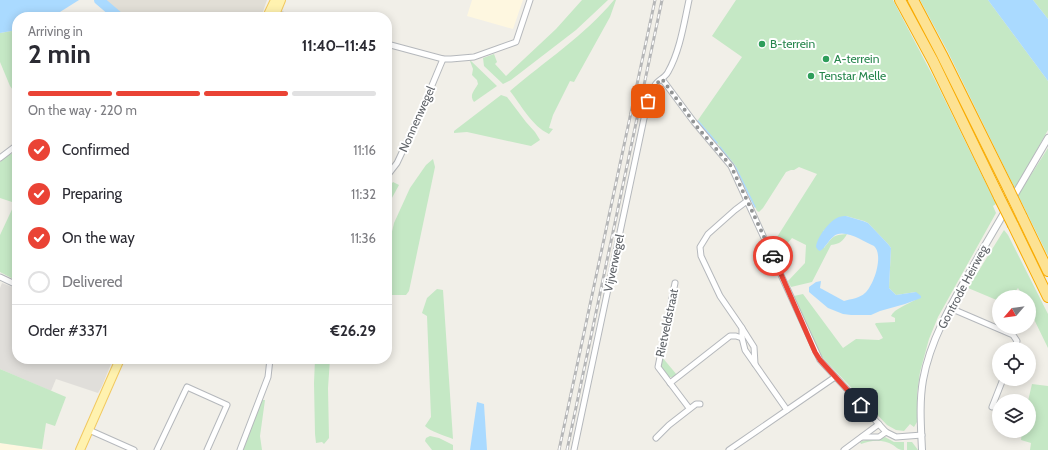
<!DOCTYPE html>
<meta charset="utf-8">
<style>
body{margin:0;font-family:Cabin,sans-serif;background:#f7f7f7;color:#2b2b33;height:100vh;display:flex;flex-direction:column;font-size:15px;white-space:nowrap}
*{box-sizing:border-box;margin:0}
p{font-size:13px;color:#7c7c81}
.icon{flex:none;width:22px;height:22px;fill:none;stroke:currentColor;stroke-width:2;stroke-linecap:round;stroke-linejoin:round}
.map{position:relative;flex:1;overflow:hidden}
.side{position:absolute;left:12px;top:12px;width:380px;height:352px;display:flex;flex-direction:column;background:#fff;border-radius:16px;box-shadow:0 2px 10px #0003}
.side>*{flex:none}
.needle{width:26px;rotate:242deg}
.controls{position:absolute;left:992px;top:290px;display:grid;gap:8px}
.controls a{display:grid;place-items:center;width:44px;height:44px;border-radius:50%;background:#fff;box-shadow:0 2px 10px #0003;font-size:20px}
.pin{position:absolute;display:grid;place-items:center;width:34px;height:34px;color:#fff;margin:-17px;border-radius:8px;box-shadow:0 2px 6px #0006}
.courier{position:absolute;display:grid;place-items:center;width:40px;height:40px;margin:-20px;border:3px solid #ea4335;border-radius:50%;background:#fff;color:#222;box-shadow:0 1px 5px #0007}
.overview em{font-style:normal;font-weight:800}
.overview div{display:flex;flex-direction:column-reverse}
.overview{display:flex;align-items:center;justify-content:space-between;height:68px;padding:0 16px}
h1{font-size:26px;font-weight:800;line-height:30px}
.bar{display:grid;grid-template-columns:repeat(4,1fr);gap:6px 4px;align-content:center;height:48px;padding:0 16px}
.bar i{height:5px;border-radius:3px;background:#e1e1e2}
.bar .current{background:#ea4335}
.bar p{grid-column:span 4}
.line{display:flex;align-items:center;gap:10px;padding:0 16px;border-top:1px solid #e1e1e2}
.line div{flex:1}
ol{padding:0 16px;list-style:none}
li{display:flex;align-items:center;gap:12px;height:44px}
li p{margin-inline-start:auto}
li .icon{padding:4px;border-radius:50%;background:#ea4335;color:#fff;stroke-width:4}
li:last-child{color:#7c7c81}
li i{width:22px;height:22px;border:2px solid #e1e1e2;border-radius:50%}
.map>svg:first-child{display:block}
.commercial{fill:#fef7e0}
.industrial{fill:#e0deda}
.education{fill:#e1ded6}
.green{fill:#c5e8c5}
.water{fill:#aadaff}
.lines{fill:none;stroke-linecap:round;stroke-linejoin:round}
.stream{stroke:#aadaff;stroke-width:1.5}
.river{stroke:#aadaff;stroke-width:10}
.minor-casing{stroke:#b5b8bc;stroke-width:7}
.tertiary-casing{stroke:#b5b8bc;stroke-width:8}
.primary-casing{stroke:#f2c960;stroke-width:10}
.motorway-casing{stroke:#f9ab00;stroke-width:12}
.minor{stroke:#fff;stroke-width:5}
.tertiary{stroke:#fff;stroke-width:6}
.primary{stroke:#fff2af;stroke-width:8}
.motorway{stroke:#fde293;stroke-width:10}
.rail-casing{stroke:#b6b7b8;stroke-width:3}
.rail{stroke:#fff;stroke-width:1.5;stroke-dasharray:4.5;stroke-linecap:butt}
.motorway-bridge-casing{stroke:#f9ab00;stroke-width:12;stroke-linecap:butt}
.motorway-bridge{stroke:#fde293;stroke-width:10}
.done{stroke:#929495;stroke-width:4;stroke-dasharray:0 7.2}
.route{stroke:#ea4335;stroke-width:5}
.leisure-dot{fill:#2e9e5b;stroke:#fff;stroke-width:1.5}
.labels{text-anchor:middle;stroke-width:4;stroke-linejoin:round;paint-order:stroke}
.leisure-label{font-size:12px;fill:#27864d;stroke:#fff;text-anchor:start}
.street-label{font-size:12px;fill:#5f6368;stroke:#fff}
</style>
<div class="map">
<svg width="1048" height="450" viewBox="0 0 1048 450">
<rect width="100%" height="100%" fill="#f1efe8"/>
<g class="commercial">
<polygon points="472,0 523,0 513,29 467,16"/>
<polygon points="0,443 48,450 0,450"/>
</g>
<polygon class="industrial" points="2,283 17,289 17,359 113,359 102,386 98,393 56,379 51,391 0,369 0,288"/>
<polygon class="education" points="99,0 267,0 261,17 119,17"/>
<g class="green">
<polygon points="582,0 608,0 576,30 511,80 503,84 484,66 483,58 494,54 497,62 495,64 506,76 556,29"/>
<path d="M614 0H616L610 17 574 82 570 81 553 115 549 128 553 129 549 134C532 126 521 105 510 91 545 61 584 36 614 0Z"/>
<path d="M736 0H893L936 82 996 204 993 206 996 213 938 317 929 339 920 372 917 394V422L914 427 910 424 904 431 896 430 887 425 823 358 816 348 794 296 803 294 843 348 856 339 879 340 883 338 875 324 876 323 895 322V318L891 316C894 309 908 304 915 300L916 292 896 295 889 288 891 248 888 244 868 223 864 221 846 216 823 231 824 248C833 237 832 235 847 234 843 241 840 244 831 245L812 282 791 287 788 281 805 263 806 245 792 238 777 256 772 245 817 174 799 167 794 170H791L786 172 763 208 759 212 757 211 735 165 698 120 742 57 712 36Z"/>
<polygon points="920,0 988,0 1048,81 1048,130 1015,189 948,52"/>
<polygon points="1033,0 1048,0 1048,19"/>
<polygon points="17,30 17,90 13,90 10,86 0,62 0,33"/>
<path d="M470 61H471L497 86 474 102C469 95 474 91 478 84L477 80 472 75 473 69Z"/>
<polygon points="501,95 507,97 526,122 535,132 540,140 531,146 467,132 454,133 454,131"/>
<polygon points="1048,148 1048,256 1018,195"/>
<polygon points="11,154 17,154 17,281 0,272 0,235 15,203 0,198 0,162 6,156"/>
<polygon points="433,159 435,167 409,291 406,295 390,295 387,293 387,253 394,223 410,188 426,165"/>
<polygon points="393,182 399,185 387,207 387,189"/>
<polygon points="1004,230 1008,235 1048,314 1048,348 1029,309 1029,297 1023,297 1018,288 1011,297 999,297 999,301 968,288"/>
<path d="M437 289 443 290 453 439C446 436 429 431 425 426L431 417 427 316 422 313 427 298Z"/>
<polygon points="662,357 677,375 674,377 669,377 661,369"/>
<polygon points="315,359 330,359 328,388 329,438 324,444 322,442 316,443 315,434 314,383"/>
<polygon points="0,369 66,397 55,426 46,423 42,449 0,443"/>
<polygon points="1032,384 1048,386 1048,450 1030,450 1031,443 1021,440 1022,431 1029,431 1028,401"/>
<polygon points="262,400 265,400 260,436 262,450 243,450"/>
<polygon points="430,436 439,438 453,445 453,450 432,450 425,441 426,438"/>
<path d="M885 437 894 442H904V450C899 450 897 448 893 445 883 439 871 440 861 444L860 442C868 438 877 440 885 437Z"/>
<polygon points="907,442 912,442 918,450 907,450"/>
</g>
<g class="water">
<polygon points="0,0 79,0 52,17 17,17 17,30 0,33"/>
<polygon points="988,0 1033,0 1048,19 1048,81"/>
<path d="M846 216 863 221 868 223 888 244 891 248 889 288 896 295 916 292 921 296V298L905 304 880 311 871 315H851L843 314 828 308 809 292V287L816 282 821 281 820 288 822 289 844 301C851 299 860 298 865 293 874 285 884 255 874 246 864 242 843 227 833 237 828 241 826 247 820 251L818 250 816 247C817 237 830 220 839 217 842 216 844 216 846 216Z"/>
<polygon points="477,402 484,404 487,450 470,450"/>
</g>
<g class="lines">
<g class="stream">
<polyline points="698,121 717,143"/>
<polyline points="720,147 736,168 755,207"/>
</g>
<polyline class="river" points="99,0 119,17"/>
<g class="minor-casing">
<g id="minor">
<polyline points="273,14 277,14 290,17"/>
<polyline points="387,44 443,59 451,59 474,57 516,42 530,0"/>
<polyline points="662,79 694,122 731,166 820,360 886,432 896,437 922,435"/>
<polyline points="0,158 17,145"/>
<polyline points="387,176 397,163 420,114 443,59"/>
<polyline points="747,201 735,210 708,234 700,247 701,256 720,296 742,328 742,338 745,350 787,410"/>
<polyline points="0,277 17,285"/>
<polyline points="675,283 658,367 689,408"/>
<polyline points="950,308 1013,335 1017,341 1014,349"/>
<polyline points="742,328 754,347 755,364"/>
<polyline points="670,383 730,336 736,336 742,338"/>
<polyline points="992,407 1003,379"/>
<polyline points="89,430 134,450"/>
<polyline points="862,437 879,437 886,432"/>
<polyline points="656,438 669,425 696,404 700,404"/>
<polyline points="157,450 187,387 227,405 207,450"/>
<polyline points="240,450 268,377 270,359"/>
<path d="M574 450 646 109C648 101 650 92 655 85 658 80 665 78 668 72 680 51 684 23 689 0"/>
<polyline points="729,450 835,377"/>
<polyline points="844,450 879,424"/>
</g>
</g>
<g class="tertiary-casing">
<path id="tertiary" d="M922 450C921 427 919 403 923 380 931 335 958 293 980 254 1003 215 1025 177 1048 138"/>
</g>
<g class="primary-casing">
<g id="primary">
<polyline points="267,17 275,0"/>
<polyline points="274,17 281,0"/>
<polyline points="80,450 120,359"/>
</g>
</g>
<g class="motorway-casing">
<g id="motorway">
<polyline points="900,0 933,61 999,197"/>
<polyline points="913,0 942,55 1008,188"/>
<polyline points="1022,217 1048,271"/>
<polyline points="1013,225 1048,297"/>
</g>
</g>
<use href="#minor" class="minor"/>
<use href="#tertiary" class="tertiary"/>
<use href="#primary" class="primary"/>
<use href="#motorway" class="motorway"/>
<g class="rail-casing">
<g id="rail">
<polyline points="559,450 655,0"/>
<polyline points="567,450 662,0"/>
</g>
</g>
<use href="#rail" class="rail"/>
<g class="motorway-bridge-casing">
<g id="motorway-bridge">
<polyline points="1008,188 1022,217"/>
<polyline points="999,197 1013,225"/>
</g>
</g>
<use href="#motorway-bridge" class="motorway-bridge"/>
</g>
<g class="lines">
<polyline class="done" points="648,101 656,84 662,79 698,128 731,166 773,256"/>
<polyline class="route" points="773,256 815,352 820,360 861,405"/>
</g>
<g class="leisure-dot">
<circle cx="762" cy="44" r="4"/>
<circle cx="826" cy="59" r="4"/>
<circle cx="811" cy="76" r="4"/>
</g>
<g class="labels">
<g class="leisure-label">
<text x="770" y="48">B-terrein</text>
<text x="834" y="63">A-terrein</text>
<text x="819" y="80">Tenstar Melle</text>
</g>
<g class="street-label">
<text transform="translate(417 119) rotate(-66)" y="4">Nonnenwegel</text>
<text transform="translate(614 263) rotate(-78)" y="4">Vijverwegel</text>
<text transform="translate(963 287) rotate(-62)" y="4">Gontrode Heirweg</text>
<text transform="translate(667 323) rotate(-78)" y="4">Rietveldstraat</text>
</g>
</g>
</svg>
<div class="controls">
<a><svg class="needle" viewBox="-14 -14 28 28"><path d="M0-13l5 13h-10z" fill="#e53935"/><path d="M0 13l5-13h-10z" fill="#7c7c81"/></svg></a>
<a><svg class="icon" aria-label="locate" viewBox="0 0 24 24"><circle cx="12" cy="12" r="6"/><path d="M12 2v4M12 18v4M2 12h4M18 12h4"/></svg></a>
<a><svg class="icon" aria-label="layers" viewBox="0 0 24 24"><path d="M12 4l9 5-9 5-9-5zM3 14l9 5 9-5"/></svg></a>
</div>
<div class="pin" style="left:648px;top:101px;background:#ea580c"><svg class="icon" aria-label="bag" viewBox="0 0 24 24"><path d="M5 8h14l-1 12H6zM9 8a3 3 0 0 1 6 0"/></svg></div>
<div class="pin" style="left:861px;top:405px;background:#1f2937"><svg class="icon" aria-label="home" viewBox="0 0 24 24"><path d="M3 11l9-7 9 7M6 9v11h12V9"/></svg></div>
<div class="courier" style="left:773px;top:256px"><svg class="icon" aria-label="car" viewBox="0 0 24 24"><path d="M5 17H2v-5l4-1 3-4h7l3 4 3 1v5h-3M9 17h6M6 11h13"/><circle cx="7" cy="17" r="2"/><circle cx="17" cy="17" r="2"/></svg></div>
<section class="side">
<div class="overview"><div><h1>2 min</h1><p>Arriving in</p></div><em>11:40–11:45</em></div>
<div class="bar"><i class="current"></i><i class="current"></i><i class="current"></i><i></i><p>On the way · 220 m</p></div>
<ol>
<li><svg class="icon" aria-label="check" viewBox="0 0 24 24"><path d="M5 12l5 5 9-10"/></svg>Confirmed<p>11:16</p></li>
<li><svg class="icon" aria-label="check" viewBox="0 0 24 24"><path d="M5 12l5 5 9-10"/></svg>Preparing<p>11:32</p></li>
<li><svg class="icon" aria-label="check" viewBox="0 0 24 24"><path d="M5 12l5 5 9-10"/></svg>On the way<p>11:36</p></li>
<li><i></i>Delivered</li>
</ol>
<div class="line" style="height:52px"><div>Order #3371</div><b>€26.29</b></div>
</section>
</div>
